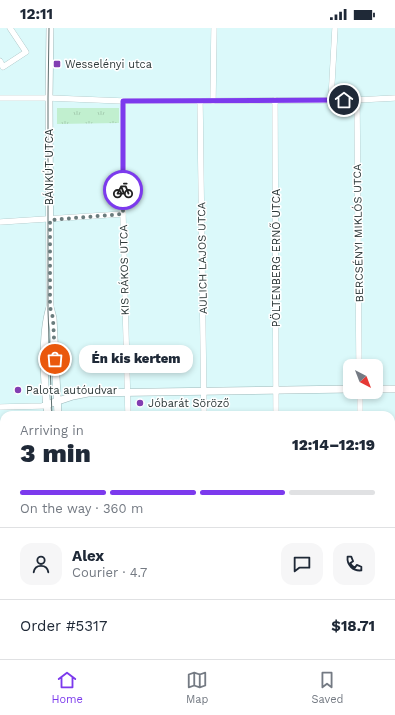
<!DOCTYPE html>
<meta charset="utf-8">
<style>
body{margin:0;font-family:"Work Sans",sans-serif;background:#f6f6f7;color:#1f2937;height:100vh;display:flex;flex-direction:column;font-size:15px;white-space:nowrap}
*{box-sizing:border-box;margin:0}
p{font-size:13px;color:#747a83}
.icon{flex:none;width:22px;height:22px;fill:none;stroke:currentColor;stroke-width:2;stroke-linecap:round;stroke-linejoin:round}
.map{position:relative;flex:1;overflow:hidden}
.side{position:absolute;left:0px;top:383px;width:395px;height:248px;display:flex;flex-direction:column;background:#fff;border-radius:12px 12px 0 0;box-shadow:0 2px 6px #0003}
.side>*{flex:none}
.needle{width:26px;rotate:138deg}
.controls{position:absolute;left:343px;top:331px;display:grid;gap:8px}
.controls a{display:grid;place-items:center;width:40px;height:40px;border-radius:8px;background:#fff;box-shadow:0 2px 6px #0003;font-size:20px}
.pin{position:absolute;display:grid;place-items:center;width:34px;height:34px;color:#fff;margin:-17px;border:2px solid #fff;border-radius:50%;box-shadow:0 1px 4px #0007}
.courier{position:absolute;display:grid;place-items:center;width:40px;height:40px;margin:-20px;border:3px solid #7c3aed;border-radius:50%;background:#fff;color:#222;box-shadow:0 1px 5px #0007}
.bubble{position:absolute;height:28px;border-radius:12px;background:#fff;box-shadow:0 2px 6px #0003;font-size:13px;font-weight:800;line-height:28px;text-align:center}
.summary em{font-style:normal;font-weight:800}
.summary div{display:flex;flex-direction:column-reverse}
.summary{display:flex;align-items:center;justify-content:space-between;height:68px;padding:0 20px}
h1{font-size:26px;font-weight:800;line-height:30px}
.bar{display:grid;grid-template-columns:repeat(4,1fr);gap:6px 4px;align-content:center;height:48px;padding:0 20px}
.bar i{height:5px;border-radius:3px;background:#e0e1e3}
.bar .current{background:#7c3aed}
.bar p{grid-column:span 4}
.line{display:flex;align-items:center;gap:10px;padding:0 20px;border-top:1px solid #e0e1e3}
.line div{flex:1}
.round{display:grid;place-items:center;flex:none;width:42px;height:42px;border-radius:12px;background:#f6f6f7}
.status{display:flex;justify-content:space-between;align-items:center;height:28px;padding:0 20px;background:#fff;direction:ltr}
.status svg{height:11px;fill:currentColor}
.dock{display:flex;justify-content:space-around;align-items:center;height:56px;border-top:1px solid #e0e1e3;background:#fff;font-size:11px;color:#747a83}
.dock a{display:grid;justify-items:center;gap:2px}
.dock .current{color:#7c3aed}
.map>svg:first-child{display:block}
.park{fill:url(#park-tufts)}
.lines{fill:none;stroke-linecap:round;stroke-linejoin:round}
.minor-casing{stroke:#9dbabb;stroke-width:6}
.tertiary-casing{stroke:#9dbabb;stroke-width:8}
.minor{stroke:#fff;stroke-width:5.5}
.tertiary{stroke:#fff;stroke-width:7}
.tram{stroke:#5d6e6e;stroke-width:1}
.done{stroke:#6a7c7d;stroke-width:4;stroke-dasharray:0 7.2}
.route{stroke:#7c3aed;stroke-width:5}
.poi-dot{fill:#823eb2;stroke:#fff;stroke-width:1.5}
.labels{text-anchor:middle;stroke-width:3;stroke-linejoin:round;paint-order:stroke}
.poi-label{font-size:11px;fill:#2d3939;stroke:#fff;text-anchor:start}
.street-label{font-size:11px;fill:#2d3939;stroke:#fff}
</style>
<div class="status"><b>12:11</b><svg viewBox="0 0 49 12"><path d="M0 12V9h3v3zM5 12V6h3v6zM10 12V3h3v9zM15 12V0h3v12zM26 1h20v11H26zM47 4h2v5h-2z"/></svg></div>
<div class="map">
<svg width="395" height="631" viewBox="0 0 395 631">
<defs>
<pattern id="park-tufts" width="24" height="20" patternUnits="userSpaceOnUse"><rect width="24" height="20" fill="#c1efcf"/><path d="M3 7l-1-3M5 7V3M7 7l1-3M15 17l-1-3M17 17v-4M19 17l1-3" fill="none" stroke="#a6ceb2"/></pattern>
</defs>
<rect width="100%" height="100%" fill="#dbf9fa"/>
<g class="park">
<polygon points="57,80 119,80 119,95 57,96"/>
<polygon points="391,582 395,582 395,612 391,613"/>
</g>
<g class="lines">
<g class="minor-casing">
<g id="minor">
<polyline points="0,33 3,39 26,24 10,0"/>
<polyline points="0,70 49,70 123,73 200,73 357,72 395,70"/>
<polyline points="275,72 276,387"/>
<polyline points="331,72 335,0"/>
<polyline points="357,72 359,338"/>
<polyline points="123,73 123,186 128,387"/>
<polyline points="200,73 204,387"/>
<polyline points="213,73 214,0"/>
<polyline points="0,194 123,186"/>
<polyline points="360,364 360,387"/>
<polyline points="0,379 42,378 46,377"/>
<polyline points="391,576 395,576"/>
<polyline points="391,619 395,619"/>
<polyline points="132,627 133,631"/>
<polyline points="208,627 208,631"/>
<polyline points="280,627 280,631"/>
<polyline points="364,627 364,631"/>
</g>
</g>
<g class="tertiary-casing">
<g id="tertiary">
<polyline points="50,0 49,70 50,279 53,290 58,387"/>
<polyline points="376,361 395,361"/>
<polyline points="46,377 73,368 88,365 350,361"/>
<path d="M48 387C44 357 41 307 50 279"/>
<polyline points="55,627 55,631"/>
</g>
</g>
<use href="#minor" class="minor"/>
<use href="#tertiary" class="tertiary"/>
<g class="tram">
<polyline points="49,0 48,70 48,283 52,387"/>
<polyline points="56,627 56,631"/>
</g>
</g>
<g class="lines">
<polyline class="done" points="55,331 53,290 50,279 50,192 123,186 123,162"/>
<polyline class="route" points="123,162 123,73 344,72"/>
</g>
<g class="poi-dot">
<rect x="53" y="32" width="8" height="8" rx="2"/>
<circle cx="18" cy="362" r="4"/>
<circle cx="140" cy="375" r="4"/>
</g>
<g class="labels">
<g class="poi-label">
<text x="65" y="40">Wesselényi utca</text>
<text x="26" y="366">Palota autóudvar</text>
<text x="148" y="379">Jóbarát Söröző</text>
</g>
<g class="street-label">
<text transform="translate(49 139) rotate(-90)" y="4">BÁNKÚT UTCA</text>
<text transform="translate(358 205) rotate(-91)" y="4">BERCSÉNYI MIKLÓS UTCA</text>
<text transform="translate(202 230) rotate(-91)" y="4">AULICH LAJOS UTCA</text>
<text transform="translate(276 230) rotate(-90)" y="4">PÖLTENBERG ERNŐ UTCA</text>
<text transform="translate(124 242) rotate(-91)" y="4">KIS RÁKOS UTCA</text>
</g>
</g>
</svg>
<div class="controls">
<a><svg class="needle" viewBox="-14 -14 28 28"><path d="M0-13l5 13h-10z" fill="#e53935"/><path d="M0 13l5-13h-10z" fill="#747a83"/></svg></a>
</div>
<div class="pin" style="left:55px;top:331px;background:#ea580c"><svg class="icon" aria-label="bag" viewBox="0 0 24 24"><path d="M5 8h14l-1 12H6zM9 8a3 3 0 0 1 6 0"/></svg></div>
<div class="pin" style="left:344px;top:72px;background:#1f2937"><svg class="icon" aria-label="home" viewBox="0 0 24 24"><path d="M3 11l9-7 9 7M6 9v11h12V9"/></svg></div>
<div class="courier" style="left:123px;top:162px"><svg class="icon" aria-label="bike" viewBox="0 0 24 24"><circle cx="6" cy="16" r="4"/><circle cx="18" cy="16" r="4"/><path d="M6 16l4-8h5l3 8M10 8l3 8H6M13 5h3"/></svg></div>
<div class="bubble" style="left:79px;top:317px;width:114px">Én kis kertem</div>
<section class="side">
<div class="summary"><div><h1>3 min</h1><p>Arriving in</p></div><em>12:14–12:19</em></div>
<div class="bar"><i class="current"></i><i class="current"></i><i class="current"></i><i></i><p>On the way · 360 m</p></div>
<div class="line" style="height:72px"><a class="round"><svg class="icon" aria-label="person" viewBox="0 0 24 24"><circle cx="12" cy="8" r="4"/><path d="M4 21q1-7 8-7t8 7"/></svg></a><div><b>Alex</b><p>Courier · 4.7</p></div><a class="round"><svg class="icon" aria-label="chat" viewBox="0 0 24 24"><path d="M4 5h16v11H9l-5 4z"/></svg></a><a class="round"><svg class="icon" aria-label="phone" viewBox="0 0 24 24"><path d="M5 4h4l2 5-3 2q2 4 5 5l2-3 5 2v4C11 20 4 13 5 4z"/></svg></a></div>
<div class="line" style="height:52px"><div>Order #5317</div><b>$18.71</b></div>
</section>
</div>
<nav class="dock">
<a class="current"><svg class="icon" aria-label="home" viewBox="0 0 24 24"><path d="M3 11l9-7 9 7M6 9v11h12V9"/></svg>Home</a>
<a><svg class="icon" aria-label="map" viewBox="0 0 24 24"><path d="M3 6l6-2 6 2 6-2v14l-6 2-6-2-6 2zM9 4v14M15 6v14"/></svg>Map</a>
<a><svg class="icon" aria-label="saved" viewBox="0 0 24 24"><path d="M7 4h10v16l-5-4-5 4z"/></svg>Saved</a>
</nav>
